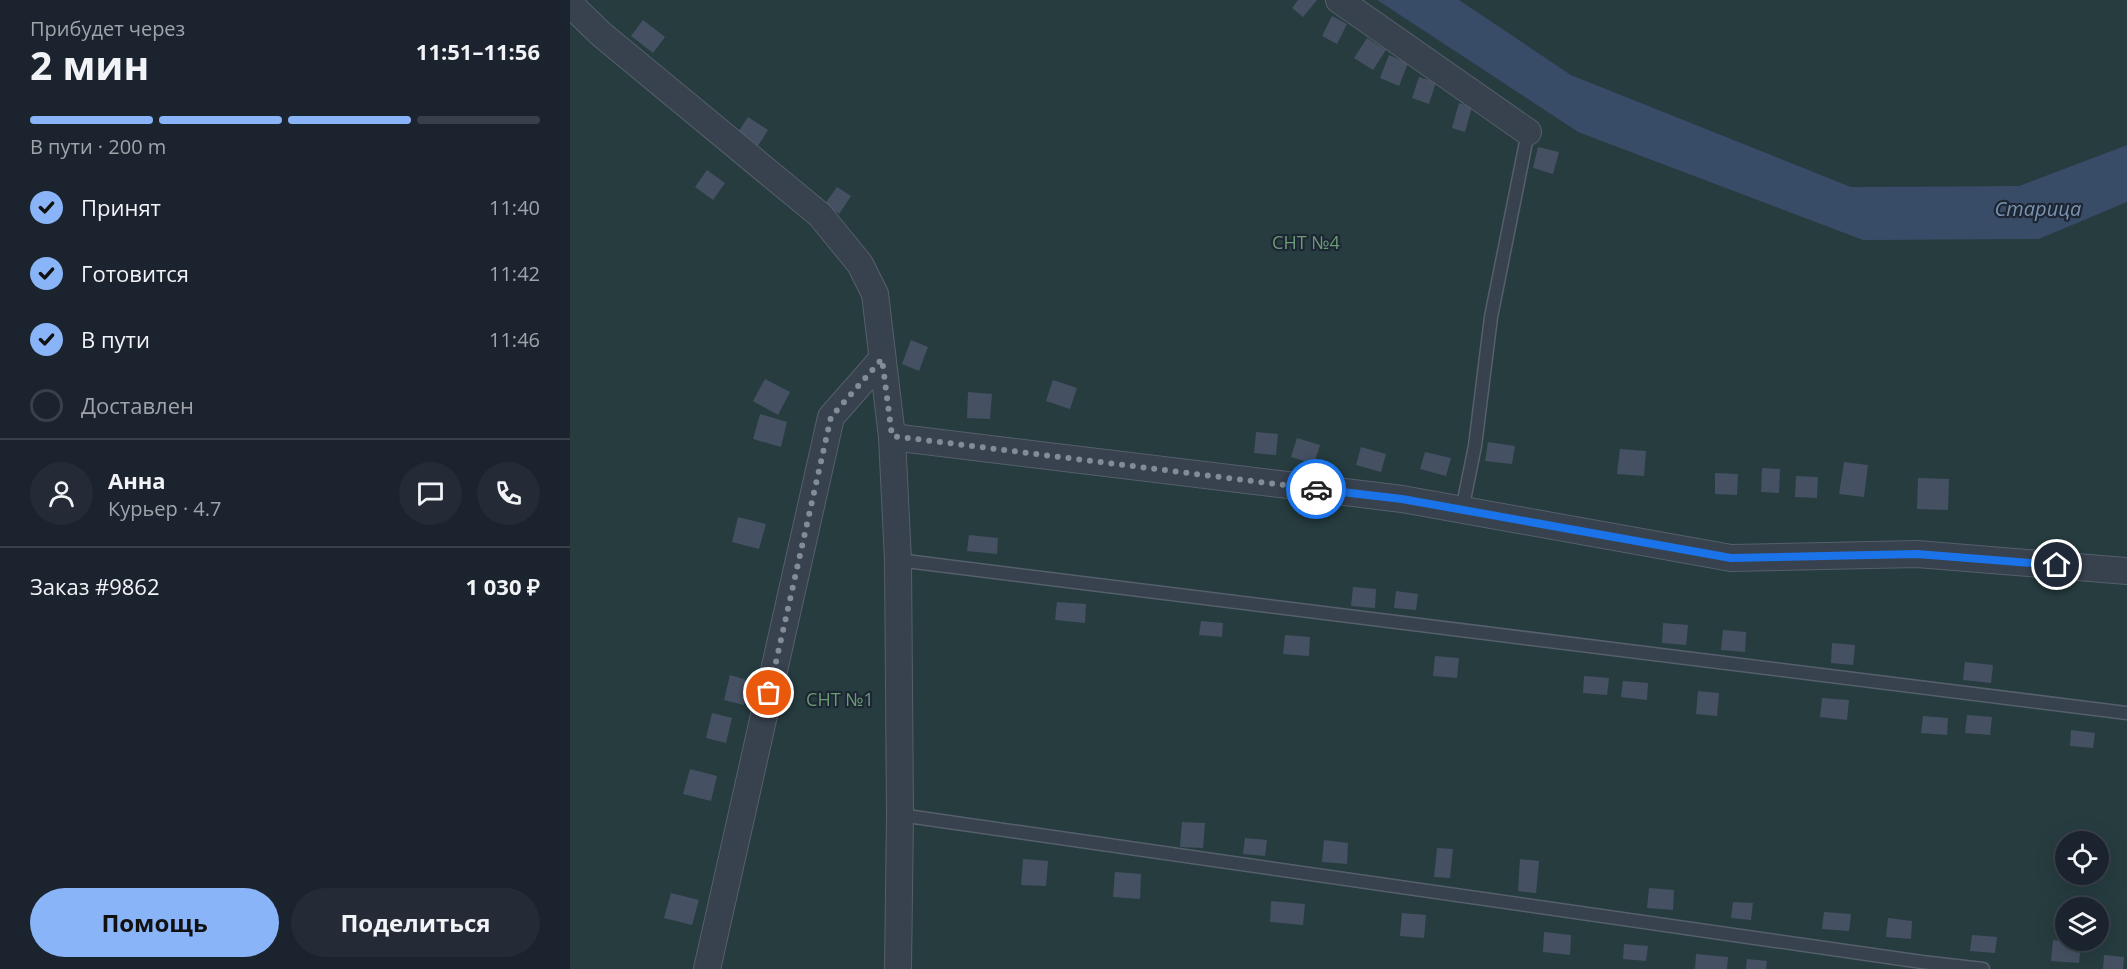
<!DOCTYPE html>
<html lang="ru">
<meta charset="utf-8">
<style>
body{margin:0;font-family:"Open Sans",sans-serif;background:#242b36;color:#f1f3f6;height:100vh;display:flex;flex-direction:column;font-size:22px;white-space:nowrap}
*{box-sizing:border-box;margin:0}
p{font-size:20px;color:#a0a4aa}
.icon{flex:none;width:33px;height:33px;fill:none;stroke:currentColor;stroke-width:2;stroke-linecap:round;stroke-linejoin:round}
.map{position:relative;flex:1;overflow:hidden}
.drawer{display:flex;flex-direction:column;background:#1b232e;width:570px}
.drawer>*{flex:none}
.buttons{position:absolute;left:1485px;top:831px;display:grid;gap:12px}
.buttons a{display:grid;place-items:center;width:54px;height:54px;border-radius:50%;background:#1b232e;box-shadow:0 6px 24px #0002,0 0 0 2px #39404a;font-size:30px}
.pin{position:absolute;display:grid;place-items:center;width:51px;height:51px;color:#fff;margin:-26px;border:3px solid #fff;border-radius:50%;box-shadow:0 2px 6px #0007}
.courier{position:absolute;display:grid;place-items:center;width:60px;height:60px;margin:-30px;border:4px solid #1a73e8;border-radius:50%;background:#fff;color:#222;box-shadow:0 2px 8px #0007}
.summary em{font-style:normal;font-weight:700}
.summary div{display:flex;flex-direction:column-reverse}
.summary{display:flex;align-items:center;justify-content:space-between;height:102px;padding:0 30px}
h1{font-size:39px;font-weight:700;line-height:45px}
.bar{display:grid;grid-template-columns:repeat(4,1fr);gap:9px 6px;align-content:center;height:72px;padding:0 30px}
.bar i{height:8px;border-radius:4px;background:#39404a}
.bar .selected{background:#8ab4f8}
.bar p{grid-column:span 4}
.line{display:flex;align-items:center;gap:15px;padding:0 30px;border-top:2px solid #39404a}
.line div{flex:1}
.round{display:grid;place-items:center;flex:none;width:63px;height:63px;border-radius:32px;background:#242b36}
ol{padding:0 30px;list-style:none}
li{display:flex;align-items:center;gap:18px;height:66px}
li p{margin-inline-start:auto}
li .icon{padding:6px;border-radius:50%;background:#8ab4f8;color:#111;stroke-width:4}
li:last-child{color:#a0a4aa}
li i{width:33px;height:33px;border:3px solid #39404a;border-radius:50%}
.primary-button{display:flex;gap:12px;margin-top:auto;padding:12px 30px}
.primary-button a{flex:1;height:69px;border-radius:36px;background:#8ab4f8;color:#111;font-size:24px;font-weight:700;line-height:69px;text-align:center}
.primary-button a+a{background:#242b36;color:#f1f3f6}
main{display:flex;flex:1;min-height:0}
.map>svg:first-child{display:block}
.green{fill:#263c3f;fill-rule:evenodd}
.water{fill:#394c67}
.building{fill:#455162}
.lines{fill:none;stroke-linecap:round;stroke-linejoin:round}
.service-casing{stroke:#565f6c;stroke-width:15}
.minor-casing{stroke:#565f6c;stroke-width:28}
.service{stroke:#38414e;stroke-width:12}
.minor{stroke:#38414e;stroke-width:26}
.done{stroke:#828b98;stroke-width:6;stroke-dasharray:0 10.8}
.route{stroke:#1a73e8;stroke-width:8}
.labels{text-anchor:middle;stroke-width:4.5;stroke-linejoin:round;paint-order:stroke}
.park-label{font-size:18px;fill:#6b9a76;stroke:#1d2633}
.water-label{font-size:20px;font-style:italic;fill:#7c92b1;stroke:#1d2633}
</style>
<main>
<section class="drawer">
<div class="summary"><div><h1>2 мин</h1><p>Прибудет через</p></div><em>11:51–11:56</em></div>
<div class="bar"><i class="selected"></i><i class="selected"></i><i class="selected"></i><i></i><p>В пути · 200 m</p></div>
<ol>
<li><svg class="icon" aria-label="check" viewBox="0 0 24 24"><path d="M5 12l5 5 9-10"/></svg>Принят<p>11:40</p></li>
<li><svg class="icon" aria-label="check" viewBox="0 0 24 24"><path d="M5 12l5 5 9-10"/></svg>Готовится<p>11:42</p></li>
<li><svg class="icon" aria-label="check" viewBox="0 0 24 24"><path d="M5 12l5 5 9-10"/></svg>В пути<p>11:46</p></li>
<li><i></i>Доставлен</li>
</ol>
<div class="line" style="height:108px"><a class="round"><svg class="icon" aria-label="person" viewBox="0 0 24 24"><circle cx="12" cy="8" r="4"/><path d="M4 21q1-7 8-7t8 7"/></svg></a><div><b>Анна</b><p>Курьер · 4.7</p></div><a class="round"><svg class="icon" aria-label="chat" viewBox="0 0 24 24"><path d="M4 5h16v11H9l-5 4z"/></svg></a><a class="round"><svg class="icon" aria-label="phone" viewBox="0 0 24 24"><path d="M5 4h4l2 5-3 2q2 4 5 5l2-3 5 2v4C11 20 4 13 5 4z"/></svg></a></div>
<div class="line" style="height:78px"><div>Заказ #9862</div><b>1 030 ₽</b></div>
<div class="primary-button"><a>Помощь</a><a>Поделиться</a></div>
</section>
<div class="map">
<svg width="1557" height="969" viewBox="0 0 1557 969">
<rect width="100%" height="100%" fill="#242f3e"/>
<g class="green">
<path d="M0 0H807L1008 132 1469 239 1557 202V969H0ZM1496 842H1528V874H1496ZM1496 908H1528V940H1496Z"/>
<polygon points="889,0 1557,0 1557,145 1449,186 1281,187 1001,75"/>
</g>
<polygon class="water" points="807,0 889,0 1001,75 1281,187 1449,186 1557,145 1557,202 1469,239 1293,240 1008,132"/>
<g class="building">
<polygon points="728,0 747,0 733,17 722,8"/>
<polygon points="762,16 777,24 767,44 752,36"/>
<polygon points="73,20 95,37 83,53 61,36"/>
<polygon points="797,38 816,50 803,70 784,58"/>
<polygon points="819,55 838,63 829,86 810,78"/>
<polygon points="849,77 866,82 859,104 842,98"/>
<polygon points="889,103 902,107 895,132 882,128"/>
<polygon points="178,117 198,130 188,146 167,134"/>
<polygon points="968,147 989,152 983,174 963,168"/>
<polygon points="137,170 155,183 143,200 125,187"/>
<polygon points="267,187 281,196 269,214 255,204"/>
<polygon points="341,340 358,347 349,371 332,364"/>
<polygon points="195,379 220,392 208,415 183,401"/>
<polygon points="483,380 507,388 500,409 476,401"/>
<polygon points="398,392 422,394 420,419 397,418"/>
<polygon points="190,414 217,422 211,447 183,439"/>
<polygon points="686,432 708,434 706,455 684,453"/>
<polygon points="727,438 750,445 744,464 721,457"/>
<polygon points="918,442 945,446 942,464 915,461"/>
<polygon points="791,447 816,454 811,472 786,465"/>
<polygon points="1050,449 1076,451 1074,476 1047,474"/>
<polygon points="855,452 881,458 876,476 850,469"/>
<polygon points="1274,462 1298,465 1294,497 1269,494"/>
<polygon points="1192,468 1210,469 1209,493 1191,492"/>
<polygon points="1145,473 1168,474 1167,495 1145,494"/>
<polygon points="1226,476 1248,477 1247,498 1225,497"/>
<polygon points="1348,478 1379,479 1378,510 1347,509"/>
<polygon points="168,517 196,524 189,549 162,542"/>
<polygon points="399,535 428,538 427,554 397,551"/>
<polygon points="783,587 806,589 805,608 781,606"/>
<polygon points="826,591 848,594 846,610 824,608"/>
<polygon points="487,602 516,604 515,623 485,620"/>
<polygon points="631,621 653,623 652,637 629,635"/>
<polygon points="1093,623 1118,625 1116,645 1092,643"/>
<polygon points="1153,630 1176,632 1175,652 1151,650"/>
<polygon points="715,635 740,637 739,656 713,654"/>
<polygon points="1262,643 1285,645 1283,665 1261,663"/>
<polygon points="865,656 889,658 887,678 863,676"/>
<polygon points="1395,662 1423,665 1421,683 1393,680"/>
<polygon points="160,675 180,681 174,705 154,700"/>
<polygon points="1014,676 1039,678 1037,695 1013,693"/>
<polygon points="1053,681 1078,683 1077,700 1051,697"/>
<polygon points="1128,691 1149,693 1147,716 1126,714"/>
<polygon points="1252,698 1279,700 1277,720 1250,717"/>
<polygon points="142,713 162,718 156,743 136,738"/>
<polygon points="1397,715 1422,717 1420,735 1395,733"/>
<polygon points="1353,716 1378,718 1377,735 1351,733"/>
<polygon points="1501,730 1525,733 1523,748 1500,746"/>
<polygon points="120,769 147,776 141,801 113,794"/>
<polygon points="612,822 635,823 633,848 610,847"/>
<polygon points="675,838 697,840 695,856 673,854"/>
<polygon points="754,840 778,843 777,864 752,862"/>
<polygon points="867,848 883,849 880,878 864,877"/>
<polygon points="453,859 478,861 476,886 451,885"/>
<polygon points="950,859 969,861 966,893 948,891"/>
<polygon points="545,872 571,874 570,899 543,897"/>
<polygon points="1079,888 1104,890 1103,910 1077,908"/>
<polygon points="101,893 129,900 122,925 94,918"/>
<polygon points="701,901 735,904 733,925 700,922"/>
<polygon points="1163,902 1183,903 1181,920 1161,918"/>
<polygon points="1254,912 1281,914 1279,931 1252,929"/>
<polygon points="832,913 856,915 854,938 830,936"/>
<polygon points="1318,918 1342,921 1341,939 1316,937"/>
<polygon points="974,932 1001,935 1000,955 973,952"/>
<polygon points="1402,935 1427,937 1425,953 1400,951"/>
<polygon points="1483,940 1511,943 1509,963 1481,961"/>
<polygon points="1054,944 1078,946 1076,961 1053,959"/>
<polygon points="1126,954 1158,957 1157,969 1125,969"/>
<polygon points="1534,955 1554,957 1553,969 1533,969"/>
<polygon points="1177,959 1197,961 1196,969 1176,969"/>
</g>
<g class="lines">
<g class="service-casing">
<g id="service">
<polyline points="892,510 905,446 921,317 958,132"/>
<polyline points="328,560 1557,713"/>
<polyline points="330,815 1352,962 1413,969"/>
</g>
</g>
<g class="minor-casing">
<g id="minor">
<polyline points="769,0 958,132"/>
<polyline points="0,4 31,34 250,215 290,264 305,294 322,437 328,560 330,815 328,969"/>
<polyline points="322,437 832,499 1161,558 1347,554 1557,571"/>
<polyline points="137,969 261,417 312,359"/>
</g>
</g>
<use href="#service" class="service"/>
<use href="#minor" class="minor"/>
</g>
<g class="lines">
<polyline class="done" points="199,693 261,417 312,359 322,436 746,489"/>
<polyline class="route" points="746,489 832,499 1161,558 1347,554 1487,565"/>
</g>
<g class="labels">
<g class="park-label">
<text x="736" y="249">СНТ №4</text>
<text x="270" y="706">СНТ №1</text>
</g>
<g class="water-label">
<text x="1468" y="216">Старица</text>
</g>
</g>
</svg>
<div class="buttons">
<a><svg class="icon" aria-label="locate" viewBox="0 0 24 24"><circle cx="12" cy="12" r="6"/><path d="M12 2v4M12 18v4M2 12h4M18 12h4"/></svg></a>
<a><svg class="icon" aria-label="layers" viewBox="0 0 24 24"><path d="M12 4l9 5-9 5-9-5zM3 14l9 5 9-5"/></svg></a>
</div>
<div class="pin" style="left:199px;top:693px;background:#ea580c"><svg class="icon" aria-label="bag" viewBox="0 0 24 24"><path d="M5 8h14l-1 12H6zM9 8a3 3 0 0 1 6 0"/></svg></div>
<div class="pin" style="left:1487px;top:565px;background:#1f2937"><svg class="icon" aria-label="home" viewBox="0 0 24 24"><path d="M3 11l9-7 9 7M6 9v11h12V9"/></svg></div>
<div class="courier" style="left:746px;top:489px"><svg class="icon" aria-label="car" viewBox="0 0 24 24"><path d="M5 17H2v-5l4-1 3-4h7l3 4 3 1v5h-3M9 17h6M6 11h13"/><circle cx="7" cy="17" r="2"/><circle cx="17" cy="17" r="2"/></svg></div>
</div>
</main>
